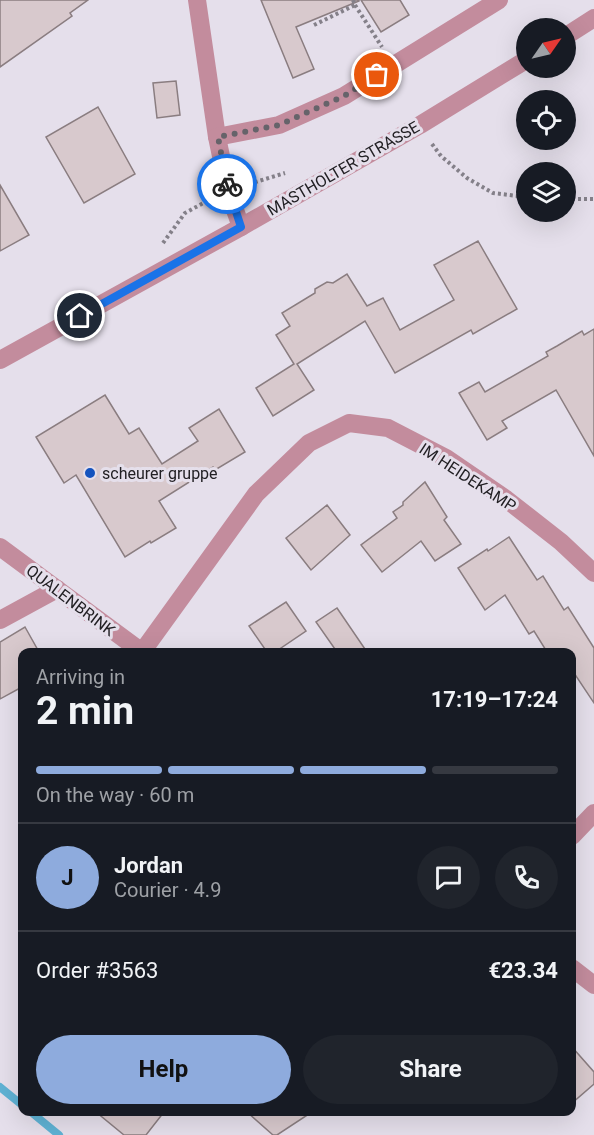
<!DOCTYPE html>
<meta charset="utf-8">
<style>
body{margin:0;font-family:Roboto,sans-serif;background:#20242c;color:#f1f3f6;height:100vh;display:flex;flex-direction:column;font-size:22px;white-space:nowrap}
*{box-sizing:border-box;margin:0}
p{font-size:20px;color:#9ea1a6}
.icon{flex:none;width:33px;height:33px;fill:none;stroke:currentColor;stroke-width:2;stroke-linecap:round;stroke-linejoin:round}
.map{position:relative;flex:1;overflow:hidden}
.details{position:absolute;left:18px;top:648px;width:558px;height:468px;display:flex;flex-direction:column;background:#171b24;border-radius:12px;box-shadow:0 6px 24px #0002}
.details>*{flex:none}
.needle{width:39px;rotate:56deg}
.tools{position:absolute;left:516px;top:18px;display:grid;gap:12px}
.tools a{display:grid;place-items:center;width:60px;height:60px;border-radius:50%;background:#171b24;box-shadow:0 6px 24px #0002;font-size:30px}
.pin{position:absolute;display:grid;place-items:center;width:51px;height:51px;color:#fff;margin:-26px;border:3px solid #fff;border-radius:50%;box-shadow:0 2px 6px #0007}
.courier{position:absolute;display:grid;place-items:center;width:60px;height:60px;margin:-30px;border:4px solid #1a73e8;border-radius:50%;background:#fff;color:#222;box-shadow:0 2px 8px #0007}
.overview em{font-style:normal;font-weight:700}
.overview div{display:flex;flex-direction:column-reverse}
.overview{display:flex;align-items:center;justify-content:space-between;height:102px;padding:0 18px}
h1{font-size:39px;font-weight:700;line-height:45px}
.bar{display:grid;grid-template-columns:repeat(4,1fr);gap:9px 6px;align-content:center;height:72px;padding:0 18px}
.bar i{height:8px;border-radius:4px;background:#363941}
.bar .on{background:#8eabdd}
.bar p{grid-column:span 4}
.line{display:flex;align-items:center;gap:15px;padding:0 18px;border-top:2px solid #363941}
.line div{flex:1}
.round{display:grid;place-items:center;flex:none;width:63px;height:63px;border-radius:32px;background:#20242c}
.primary-button{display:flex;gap:12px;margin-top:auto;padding:12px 18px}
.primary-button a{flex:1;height:69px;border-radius:36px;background:#8eabdd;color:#111;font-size:24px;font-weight:700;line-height:69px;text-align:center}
.primary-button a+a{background:#20242c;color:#f1f3f6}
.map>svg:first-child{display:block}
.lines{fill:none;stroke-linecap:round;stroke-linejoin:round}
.stream{stroke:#5fb2d4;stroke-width:8}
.building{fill:#d8c9cd;stroke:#8a7d80;stroke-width:1.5}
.path{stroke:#848089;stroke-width:4;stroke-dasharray:3 3;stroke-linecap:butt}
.minor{stroke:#c38c9d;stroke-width:18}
.done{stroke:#66636a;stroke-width:6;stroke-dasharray:0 10.8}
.route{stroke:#1a73e8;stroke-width:8}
.poi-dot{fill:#1453be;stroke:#e5dfeb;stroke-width:2}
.labels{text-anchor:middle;stroke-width:6;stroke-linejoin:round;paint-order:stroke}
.street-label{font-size:16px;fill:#222024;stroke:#e5dfeb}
.poi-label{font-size:16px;fill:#222024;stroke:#e5dfeb;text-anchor:start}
</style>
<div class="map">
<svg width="594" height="1135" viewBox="0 0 594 1135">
<rect width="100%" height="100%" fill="#e5dfeb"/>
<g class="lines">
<g class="stream">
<polyline points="0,1087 22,1105"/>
<polyline points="31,1112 59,1135"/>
</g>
</g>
<g class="building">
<polygon points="0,0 88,0 70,13 72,16 0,67"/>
<polygon points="261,0 359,0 359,1 296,27 314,69 293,78"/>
<polygon points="361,0 400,0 409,15 381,32"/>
<polygon points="176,81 180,115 157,118 153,83"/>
<polygon points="98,107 135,174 84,203 46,137"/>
<polygon points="0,185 29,235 0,251"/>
<polygon points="478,241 517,309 473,334 471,330 395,373 365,321 297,364 314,390 273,416 256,388 294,364 276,335 290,326 282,313 315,293 315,289 327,282 333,283 347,274 367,306 383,298 400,330 454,300 434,265"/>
<polygon points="594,329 594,456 556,390 502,421 507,428 487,440 459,393 479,382 485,392 548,356 546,352 557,346 582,331 584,335"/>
<polygon points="105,395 129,434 139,428 162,464 198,441 189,428 219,409 245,452 215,470 213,467 159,501 176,528 151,543 150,541 125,557 76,475 64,483 36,437"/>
<polygon points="425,482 447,517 444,520 461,544 435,561 421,541 382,572 361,545 397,518 393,512 403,505 403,502"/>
<polygon points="327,505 350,535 311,570 286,538"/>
<polygon points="509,537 537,580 543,576 564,610 568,607 594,648 594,703 572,670 572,652 547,652 534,631 529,634 505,595 485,610 458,568 487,549 488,551"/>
<polygon points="286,602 306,631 275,652 267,652 249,626"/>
<polygon points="337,608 367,652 337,652 316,622"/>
<polygon points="25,627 39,652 22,652 22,687 0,699 0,642"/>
<polygon points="572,1047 594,1072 594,1084 572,1103"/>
<polygon points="96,1112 164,1112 146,1135 124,1135"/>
<polygon points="247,1112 312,1112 277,1135 273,1135"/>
</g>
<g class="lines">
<g class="path">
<polyline points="355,5 382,47"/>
<polyline points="314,25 355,5 353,0"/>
<polyline points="534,28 549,19"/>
<polyline points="545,72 552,68"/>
<polyline points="432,144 441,156 467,178 493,193 526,197"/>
<polyline points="249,184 285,173"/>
<polyline points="566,199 594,199"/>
<polyline points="163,243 185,213 209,200"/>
</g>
<g class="minor">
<polyline points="197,0 217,137 228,190 241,227"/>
<polyline points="566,36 594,18"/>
<polyline points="217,137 279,125 344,96 499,0"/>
<polyline points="0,360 241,227 420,125 526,60"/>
<polyline points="0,547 142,652"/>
<polyline points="0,620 57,589"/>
<polyline points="142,652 256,494 309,443 349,423 388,428 446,458 506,499 561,542 594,573"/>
<polyline points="572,836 594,813"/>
<polyline points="572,968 594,985"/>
</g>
</g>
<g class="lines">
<polyline class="done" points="227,184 218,137 279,125 344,96 377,75"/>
<polyline class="route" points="80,316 241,227 227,184"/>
</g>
<circle class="poi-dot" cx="90" cy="473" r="6"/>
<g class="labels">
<g class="street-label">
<text transform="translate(343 168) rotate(-30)" y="6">MASTHOLTER STRASSE</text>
<text transform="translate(468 477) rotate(33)" y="6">IM HEIDEKAMP</text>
<text transform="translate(71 600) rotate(37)" y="6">QUALENBRINK</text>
</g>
<g class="poi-label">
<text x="102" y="479">scheurer gruppe</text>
</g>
</g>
</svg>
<div class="tools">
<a><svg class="needle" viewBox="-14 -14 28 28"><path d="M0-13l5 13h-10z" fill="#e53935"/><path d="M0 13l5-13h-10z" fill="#9ea1a6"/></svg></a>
<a><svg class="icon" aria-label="locate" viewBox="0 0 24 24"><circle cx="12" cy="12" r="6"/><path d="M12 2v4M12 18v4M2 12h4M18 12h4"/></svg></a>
<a><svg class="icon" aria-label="layers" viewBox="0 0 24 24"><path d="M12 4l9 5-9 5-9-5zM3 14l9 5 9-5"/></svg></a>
</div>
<div class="pin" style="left:377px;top:75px;background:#ea580c"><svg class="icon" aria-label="bag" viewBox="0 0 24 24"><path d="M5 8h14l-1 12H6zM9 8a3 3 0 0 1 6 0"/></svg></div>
<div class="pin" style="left:80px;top:316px;background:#1f2937"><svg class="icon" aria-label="home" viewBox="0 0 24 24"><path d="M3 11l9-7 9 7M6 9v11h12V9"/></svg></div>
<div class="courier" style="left:227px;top:184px"><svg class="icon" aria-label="bike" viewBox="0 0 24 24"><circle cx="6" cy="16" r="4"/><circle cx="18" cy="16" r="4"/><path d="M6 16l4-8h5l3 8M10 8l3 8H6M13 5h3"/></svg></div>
<section class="details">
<div class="overview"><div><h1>2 min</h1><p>Arriving in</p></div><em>17:19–17:24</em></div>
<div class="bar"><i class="on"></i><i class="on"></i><i class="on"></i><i></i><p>On the way · 60 m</p></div>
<div class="line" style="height:108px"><b class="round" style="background:#8eabdd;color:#111">J</b><div><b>Jordan</b><p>Courier · 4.9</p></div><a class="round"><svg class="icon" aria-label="chat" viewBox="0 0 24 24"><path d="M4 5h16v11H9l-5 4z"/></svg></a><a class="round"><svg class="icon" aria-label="phone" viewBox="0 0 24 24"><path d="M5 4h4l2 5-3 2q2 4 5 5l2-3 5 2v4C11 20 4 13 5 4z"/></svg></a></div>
<div class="line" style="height:78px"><div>Order #3563</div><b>€23.34</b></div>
<div class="primary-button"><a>Help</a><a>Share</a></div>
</section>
</div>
